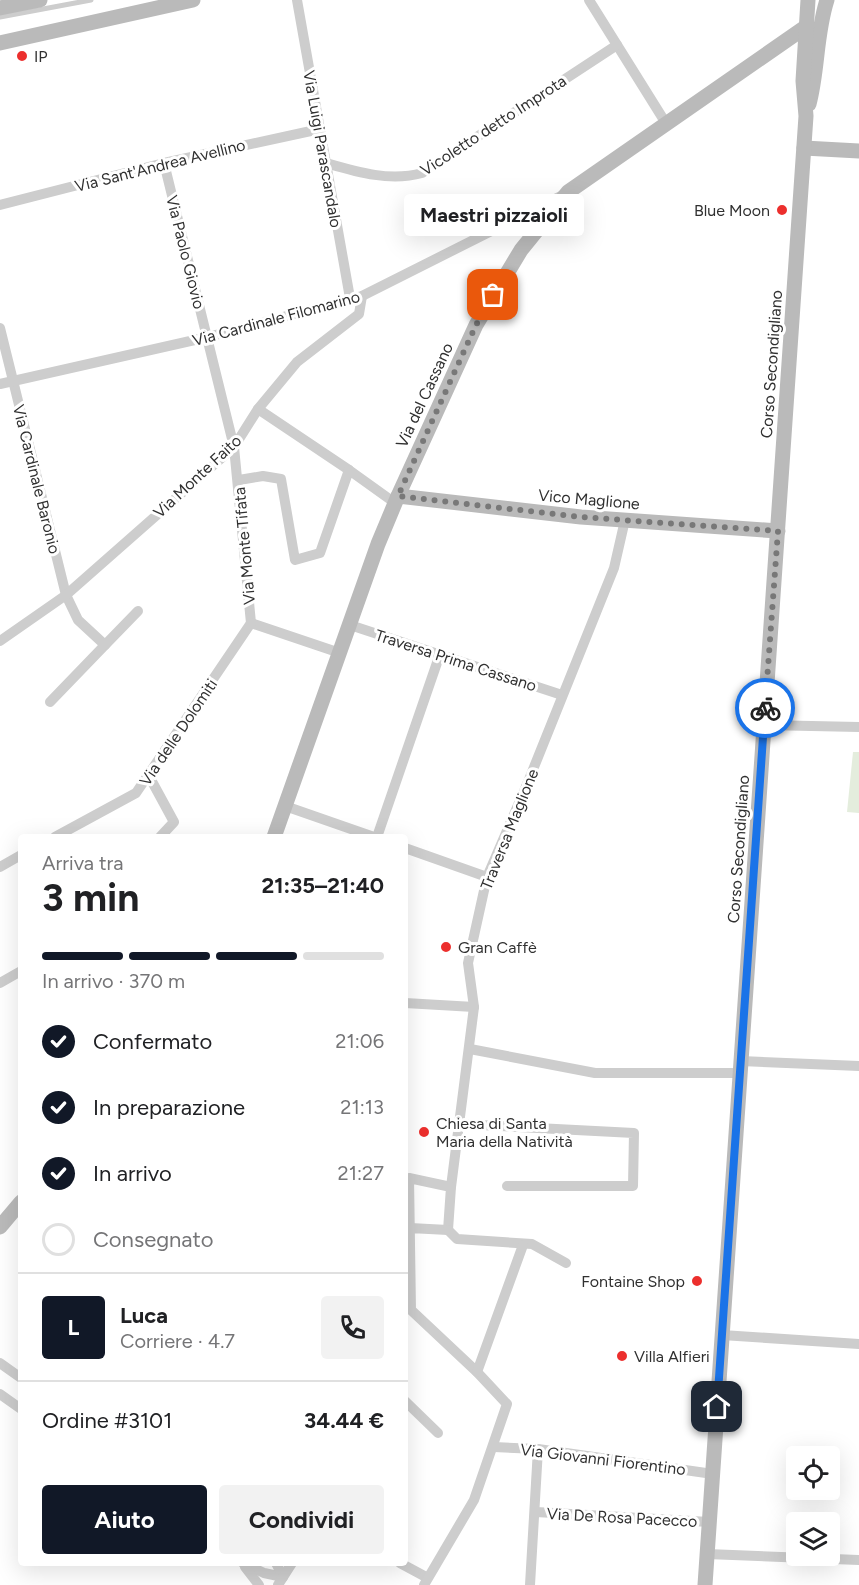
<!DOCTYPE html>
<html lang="it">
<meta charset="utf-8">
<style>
body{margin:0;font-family:Figtree,sans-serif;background:#f2f2f2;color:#202124;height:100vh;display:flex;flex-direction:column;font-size:22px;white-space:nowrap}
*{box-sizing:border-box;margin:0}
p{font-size:20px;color:#757577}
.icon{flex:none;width:33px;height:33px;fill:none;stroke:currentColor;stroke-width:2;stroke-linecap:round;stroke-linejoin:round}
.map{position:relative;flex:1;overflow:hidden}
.side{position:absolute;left:18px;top:834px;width:390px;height:732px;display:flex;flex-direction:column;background:#fff;border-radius:6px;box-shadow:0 6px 24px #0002}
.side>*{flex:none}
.tools{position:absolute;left:786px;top:1446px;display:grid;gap:12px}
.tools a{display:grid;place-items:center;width:54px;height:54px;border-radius:6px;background:#fff;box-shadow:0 6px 24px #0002;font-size:30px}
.pin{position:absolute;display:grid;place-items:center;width:51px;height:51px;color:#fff;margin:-26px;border-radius:12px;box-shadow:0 3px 9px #0006}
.courier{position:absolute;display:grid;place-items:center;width:60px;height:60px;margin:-30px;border:4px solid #1a73e8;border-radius:50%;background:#fff;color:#222;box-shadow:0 2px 8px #0007}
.bubble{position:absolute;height:42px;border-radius:6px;background:#fff;box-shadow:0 6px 24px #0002;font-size:20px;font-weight:700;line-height:42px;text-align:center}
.summary em{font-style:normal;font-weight:700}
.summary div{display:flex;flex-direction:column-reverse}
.summary{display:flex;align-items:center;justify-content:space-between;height:102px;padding:0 24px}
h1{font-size:39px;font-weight:700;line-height:45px}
.bar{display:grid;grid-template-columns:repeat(4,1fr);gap:9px 6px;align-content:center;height:72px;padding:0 24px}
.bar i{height:8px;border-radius:4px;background:#e0e0e0}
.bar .on{background:#111827}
.bar p{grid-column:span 4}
.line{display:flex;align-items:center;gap:15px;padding:0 24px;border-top:2px solid #e0e0e0}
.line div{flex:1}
.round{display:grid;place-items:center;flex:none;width:63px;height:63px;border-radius:6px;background:#f2f2f2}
ol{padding:0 24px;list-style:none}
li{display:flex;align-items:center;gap:18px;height:66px}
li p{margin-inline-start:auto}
li .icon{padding:6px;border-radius:50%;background:#111827;color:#fff;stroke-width:4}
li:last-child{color:#757577}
li i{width:33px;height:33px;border:3px solid #e0e0e0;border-radius:50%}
.cta{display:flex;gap:12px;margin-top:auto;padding:12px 24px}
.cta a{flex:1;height:69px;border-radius:6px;background:#111827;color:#fff;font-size:24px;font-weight:700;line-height:69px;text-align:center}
.cta a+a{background:#f2f2f2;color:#202124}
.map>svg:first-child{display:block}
.grass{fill:#e4eddd}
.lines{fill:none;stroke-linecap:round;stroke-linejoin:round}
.lane{stroke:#cdcdcd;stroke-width:5}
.street{stroke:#cdcdcd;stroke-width:10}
.secondary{stroke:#bababa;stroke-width:15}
.done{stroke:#787878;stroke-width:6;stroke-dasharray:0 10.8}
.route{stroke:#1a73e8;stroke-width:8}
.poi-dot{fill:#ec2f2d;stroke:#fff;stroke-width:2}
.labels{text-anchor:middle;stroke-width:6;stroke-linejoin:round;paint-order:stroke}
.poi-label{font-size:16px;fill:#303030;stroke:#fff;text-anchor:start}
.street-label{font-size:16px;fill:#303030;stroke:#fff}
</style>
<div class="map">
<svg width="859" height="1585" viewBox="0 0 859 1585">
<rect width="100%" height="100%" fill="#fff"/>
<polygon class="grass" points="853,752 859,752 859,813 847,812"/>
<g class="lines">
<polyline class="lane" points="0,17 91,0"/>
<g class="street">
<polyline points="297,0 350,298"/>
<polyline points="589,0 667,125"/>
<polyline points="164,163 234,447 251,623"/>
<path d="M326 163C357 172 390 182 422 173L617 45"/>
<polyline points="0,205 164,163 320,129"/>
<polyline points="0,328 66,595 78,620 105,645 50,702"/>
<polyline points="0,384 208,337 362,296 565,194"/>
<polyline points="258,409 349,470"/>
<polyline points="239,480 263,476 281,479 295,560 320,553 349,470 395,503"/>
<polyline points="251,623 340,653"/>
<polyline points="350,625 562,695"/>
<polyline points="0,641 66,595 234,447 258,409 297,362 359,314 362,296"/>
<polyline points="105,645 138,611"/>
<polyline points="764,725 859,727"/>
<polyline points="149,776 174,822 160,837"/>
<polyline points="285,806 374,837"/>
<polyline points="55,837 136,793 251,623"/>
<polyline points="377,837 440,654"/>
<polyline points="405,848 487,877"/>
<polyline points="0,867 21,855"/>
<polyline points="0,983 21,971"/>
<polyline points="405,1003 474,1007"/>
<polyline points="470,1049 595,1073 740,1073"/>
<polyline points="741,1061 859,1066"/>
<polyline points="460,1124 634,1133 633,1186 507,1186"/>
<polyline points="451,1187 474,1007 468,963 487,877 528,782 614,568 625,520"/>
<polyline points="410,1228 448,1230 451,1187 409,1178 411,1310 477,1372 507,1404 474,1500 424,1585"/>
<polyline points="448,1230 457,1239 532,1244 566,1263"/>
<polyline points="722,1335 859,1344"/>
<polyline points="0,1363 21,1378"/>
<polyline points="477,1372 523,1245"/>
<polyline points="0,1394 21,1409"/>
<polyline points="405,1401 438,1433"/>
<polyline points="494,1447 538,1449 713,1474"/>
<polyline points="536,1512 709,1522"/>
<polyline points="707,1554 859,1560"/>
<polyline points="243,1563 264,1573 283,1577"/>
<polyline points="276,1563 283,1577"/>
<polyline points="400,1563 426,1577"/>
<polyline points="245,1567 259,1585"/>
<polyline points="278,1585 292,1563"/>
<polyline points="530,1585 538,1449"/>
</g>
<g class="secondary">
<polyline points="0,8 40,0"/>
<polyline points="0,43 193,0"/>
<path d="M809 104C818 70 816 34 827 0"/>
<polyline points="804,148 859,151"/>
<polyline points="398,496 581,517 778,531"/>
<polyline points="274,837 378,544 398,496 476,325 521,250 568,192 807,26"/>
<polyline points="0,1227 21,1202"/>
<polyline points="705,1585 806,116 803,81 808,0"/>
</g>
</g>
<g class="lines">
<polyline class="done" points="493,295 476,325 398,496 580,517 778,531 765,708"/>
<polyline class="route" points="717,1407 765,708"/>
</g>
<g class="poi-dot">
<circle cx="22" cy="56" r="6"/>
<circle cx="782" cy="210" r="6"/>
<circle cx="446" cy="947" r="6"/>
<circle cx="424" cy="1132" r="6"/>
<circle cx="697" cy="1281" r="6"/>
<circle cx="622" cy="1356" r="6"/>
</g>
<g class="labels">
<g class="poi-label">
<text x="34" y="62">IP</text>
<text x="770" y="216" text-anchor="end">Blue Moon</text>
<text x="458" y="953">Gran Caffè</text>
<text x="436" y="1129">Chiesa di Santa<tspan x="436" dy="18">Maria della Natività</tspan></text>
<text x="685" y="1287" text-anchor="end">Fontaine Shop</text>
<text x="634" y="1362">Villa Alfieri</text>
</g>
<g class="street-label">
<text transform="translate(493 125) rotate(-33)" y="6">Vicoletto detto Improta</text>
<text transform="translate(323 149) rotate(80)" y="6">Via Luigi Parascandalo</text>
<text transform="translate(160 165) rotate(-14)" y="6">Via Sant'Andrea Avellino</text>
<text transform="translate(186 252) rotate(76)" y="6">Via Paolo Giovio</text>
<text transform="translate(276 318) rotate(-15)" y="6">Via Cardinale Filomarino</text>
<text transform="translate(771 364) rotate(-86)" y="6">Corso Secondigliano</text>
<text transform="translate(424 395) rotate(-65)" y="6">Via del Cassano</text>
<text transform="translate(197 476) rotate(-43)" y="6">Via Monte Faito</text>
<text transform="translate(37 479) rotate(76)" y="6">Via Cardinale Baronio</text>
<text transform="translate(589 499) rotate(5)" y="6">Vico Maglione</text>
<text transform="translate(244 546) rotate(-95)" y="6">Via Monte Tifata</text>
<text transform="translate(456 660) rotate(18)" y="6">Traversa Prima Cassano</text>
<text transform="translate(178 732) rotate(-56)" y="6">Via delle Dolomiti</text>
<text transform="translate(509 829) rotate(-68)" y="6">Traversa Maglione</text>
<text transform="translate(738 849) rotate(-86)" y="6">Corso Secondigliano</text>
<text transform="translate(603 1459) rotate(7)" y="6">Via Giovanni Fiorentino</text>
<text transform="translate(622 1517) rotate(3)" y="6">Via De Rosa Pacecco</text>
</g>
</g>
</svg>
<div class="tools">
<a><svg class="icon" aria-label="locate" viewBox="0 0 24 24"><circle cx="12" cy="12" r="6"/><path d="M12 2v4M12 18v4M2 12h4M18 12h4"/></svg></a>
<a><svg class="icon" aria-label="layers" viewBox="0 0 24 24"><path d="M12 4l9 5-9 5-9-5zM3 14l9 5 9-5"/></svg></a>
</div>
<div class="pin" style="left:493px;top:295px;background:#ea580c"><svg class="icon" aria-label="bag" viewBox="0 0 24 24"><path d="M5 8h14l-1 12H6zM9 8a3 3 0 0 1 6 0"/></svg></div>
<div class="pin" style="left:717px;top:1407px;background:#1f2937"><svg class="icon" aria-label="home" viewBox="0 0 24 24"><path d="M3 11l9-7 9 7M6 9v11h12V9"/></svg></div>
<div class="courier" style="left:765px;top:708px"><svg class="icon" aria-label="bike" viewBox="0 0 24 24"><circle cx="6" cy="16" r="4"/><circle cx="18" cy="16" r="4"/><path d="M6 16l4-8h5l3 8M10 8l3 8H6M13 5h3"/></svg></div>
<div class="bubble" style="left:404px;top:194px;width:180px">Maestri pizzaioli</div>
<section class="side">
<div class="summary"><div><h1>3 min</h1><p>Arriva tra</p></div><em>21:35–21:40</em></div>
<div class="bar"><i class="on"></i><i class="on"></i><i class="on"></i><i></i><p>In arrivo · 370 m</p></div>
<ol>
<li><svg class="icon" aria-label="check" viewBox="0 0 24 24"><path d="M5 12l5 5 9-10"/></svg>Confermato<p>21:06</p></li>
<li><svg class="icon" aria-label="check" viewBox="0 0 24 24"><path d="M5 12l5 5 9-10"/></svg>In preparazione<p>21:13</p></li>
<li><svg class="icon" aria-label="check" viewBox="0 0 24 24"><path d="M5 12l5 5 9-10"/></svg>In arrivo<p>21:27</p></li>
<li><i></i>Consegnato</li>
</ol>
<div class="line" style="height:108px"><b class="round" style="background:#111827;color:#fff">L</b><div><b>Luca</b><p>Corriere · 4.7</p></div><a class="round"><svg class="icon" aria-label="phone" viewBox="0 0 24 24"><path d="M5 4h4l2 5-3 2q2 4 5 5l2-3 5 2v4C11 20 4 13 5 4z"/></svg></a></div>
<div class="line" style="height:78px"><div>Ordine #3101</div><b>34.44 €</b></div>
<div class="cta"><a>Aiuto</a><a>Condividi</a></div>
</section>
</div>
